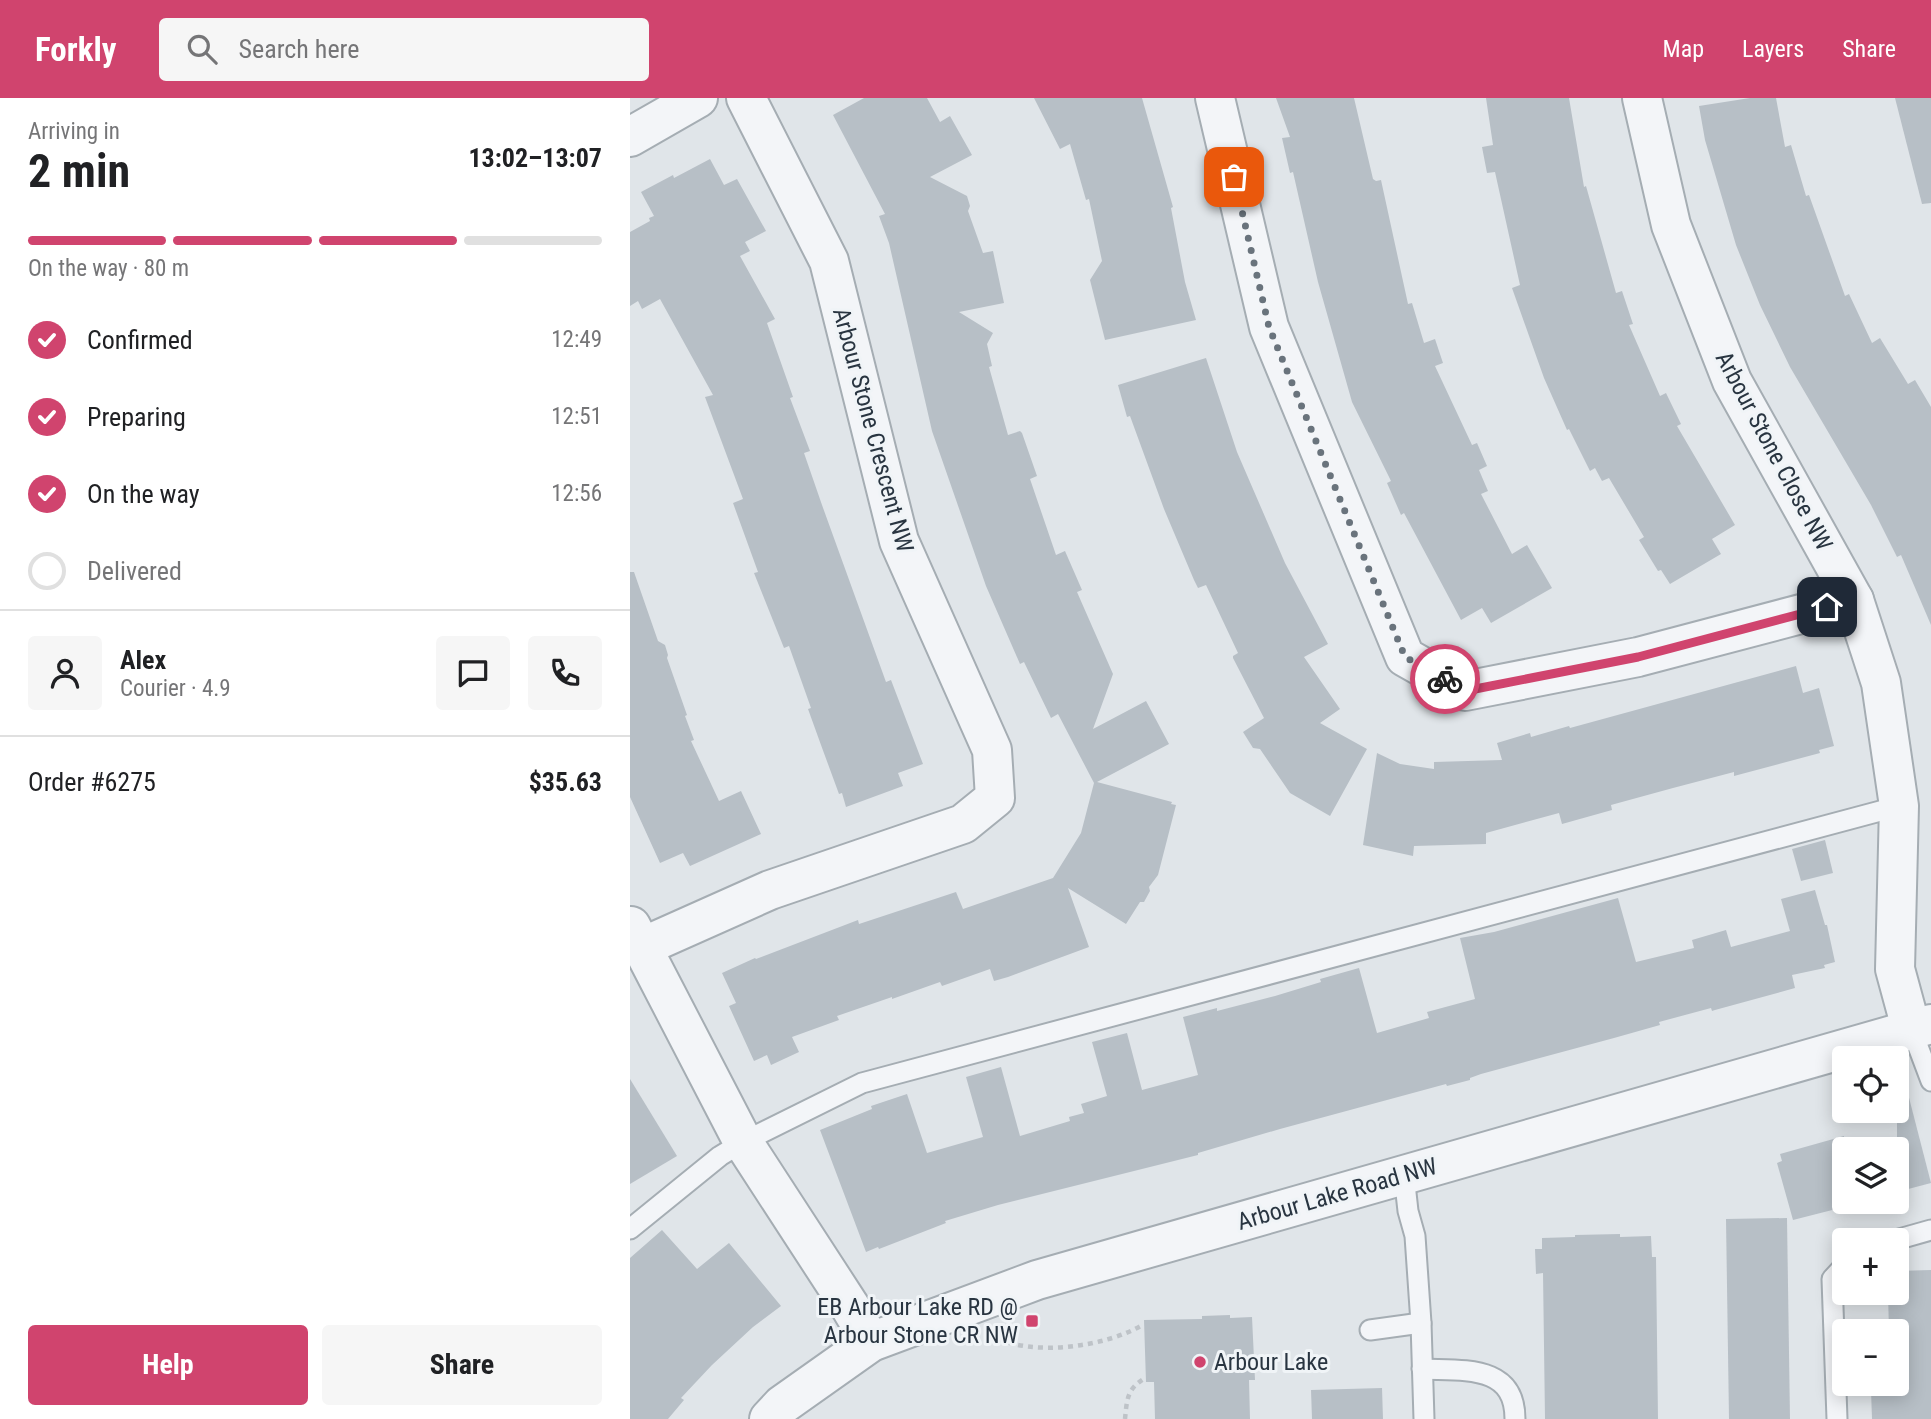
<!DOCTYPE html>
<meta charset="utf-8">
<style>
body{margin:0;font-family:"Roboto Condensed",sans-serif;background:#f6f6f6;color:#202124;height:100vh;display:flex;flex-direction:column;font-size:26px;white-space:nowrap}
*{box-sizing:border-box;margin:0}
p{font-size:23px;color:#757577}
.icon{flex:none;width:38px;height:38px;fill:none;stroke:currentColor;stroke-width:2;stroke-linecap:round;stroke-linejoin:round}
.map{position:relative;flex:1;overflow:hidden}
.panel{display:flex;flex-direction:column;background:#fff;width:630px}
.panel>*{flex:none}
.fabs{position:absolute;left:1202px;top:948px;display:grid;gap:14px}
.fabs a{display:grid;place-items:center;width:77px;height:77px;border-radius:7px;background:#fff;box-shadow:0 4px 18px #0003;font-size:35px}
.pin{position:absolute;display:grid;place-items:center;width:60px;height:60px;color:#fff;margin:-30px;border-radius:14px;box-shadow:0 4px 10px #0006}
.courier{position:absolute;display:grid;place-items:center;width:70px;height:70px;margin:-35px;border:5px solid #d0446e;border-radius:50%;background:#fff;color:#222;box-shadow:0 2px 9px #0007}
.overview em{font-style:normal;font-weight:700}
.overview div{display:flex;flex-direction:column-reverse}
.overview{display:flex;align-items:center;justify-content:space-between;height:119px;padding:0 28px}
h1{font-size:46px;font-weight:700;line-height:52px}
.bar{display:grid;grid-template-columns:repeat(4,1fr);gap:10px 7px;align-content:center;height:84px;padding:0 28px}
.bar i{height:9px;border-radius:5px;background:#e0e0e0}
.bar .selected{background:#d0446e}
.bar p{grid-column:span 4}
.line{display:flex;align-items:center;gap:18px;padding:0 28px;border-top:2px solid #e0e0e0}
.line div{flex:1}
.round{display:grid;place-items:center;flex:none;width:74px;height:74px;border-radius:7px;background:#f6f6f6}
ol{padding:0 28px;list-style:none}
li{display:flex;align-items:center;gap:21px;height:77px}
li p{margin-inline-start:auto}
li .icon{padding:7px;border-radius:50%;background:#d0446e;color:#fff;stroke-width:4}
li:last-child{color:#757577}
li i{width:38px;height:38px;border:4px solid #e0e0e0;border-radius:50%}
.cta{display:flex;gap:14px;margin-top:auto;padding:14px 28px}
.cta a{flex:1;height:80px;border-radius:7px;background:#d0446e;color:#fff;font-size:28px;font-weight:700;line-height:80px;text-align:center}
.cta a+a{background:#f6f6f6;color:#202124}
header{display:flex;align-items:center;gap:42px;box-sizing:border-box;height:98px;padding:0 35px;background:#d0446e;color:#fff}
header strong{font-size:33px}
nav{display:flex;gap:38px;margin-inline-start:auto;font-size:24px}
.search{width:490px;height:63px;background:#f6f6f6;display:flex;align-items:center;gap:18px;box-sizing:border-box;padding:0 24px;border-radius:7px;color:#757577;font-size:26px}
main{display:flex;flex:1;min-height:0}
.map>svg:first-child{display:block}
.building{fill:#b7bfc6}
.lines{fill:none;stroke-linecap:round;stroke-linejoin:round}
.service-casing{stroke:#a5adb3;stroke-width:23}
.minor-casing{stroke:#a5adb3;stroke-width:42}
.tertiary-casing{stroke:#a5adb3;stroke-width:42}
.path{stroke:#bec3c8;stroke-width:4.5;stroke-dasharray:5 5;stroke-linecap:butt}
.service{stroke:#f3f5f8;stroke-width:19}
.minor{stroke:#f3f5f8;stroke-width:38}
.tertiary{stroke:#f3f5f8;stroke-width:38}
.done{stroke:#69737c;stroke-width:7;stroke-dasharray:0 12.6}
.route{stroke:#d0446e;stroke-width:9}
.poi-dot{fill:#d0446e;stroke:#f0f4f7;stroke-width:2.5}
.labels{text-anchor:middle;stroke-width:6;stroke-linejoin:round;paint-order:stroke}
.street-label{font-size:24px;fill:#293541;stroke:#f0f4f7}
.poi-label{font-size:24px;fill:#293541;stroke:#f0f4f7;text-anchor:end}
</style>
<header>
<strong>Forkly</strong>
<div class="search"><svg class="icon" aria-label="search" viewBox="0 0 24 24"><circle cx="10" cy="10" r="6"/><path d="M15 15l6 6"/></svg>Search here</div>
<nav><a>Map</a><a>Layers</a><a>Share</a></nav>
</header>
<main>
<section class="panel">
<div class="overview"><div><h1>2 min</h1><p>Arriving in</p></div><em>13:02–13:07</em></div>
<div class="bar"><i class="selected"></i><i class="selected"></i><i class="selected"></i><i></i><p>On the way · 80 m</p></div>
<ol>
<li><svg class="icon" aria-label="check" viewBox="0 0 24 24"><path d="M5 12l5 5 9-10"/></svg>Confirmed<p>12:49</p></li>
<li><svg class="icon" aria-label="check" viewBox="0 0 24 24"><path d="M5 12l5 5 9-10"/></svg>Preparing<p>12:51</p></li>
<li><svg class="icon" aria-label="check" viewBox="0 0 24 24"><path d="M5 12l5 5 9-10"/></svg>On the way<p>12:56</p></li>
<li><i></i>Delivered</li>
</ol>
<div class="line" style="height:126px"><a class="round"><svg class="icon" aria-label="person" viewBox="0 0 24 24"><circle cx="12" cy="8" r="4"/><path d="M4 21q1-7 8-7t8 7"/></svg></a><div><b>Alex</b><p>Courier · 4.9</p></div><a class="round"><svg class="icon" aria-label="chat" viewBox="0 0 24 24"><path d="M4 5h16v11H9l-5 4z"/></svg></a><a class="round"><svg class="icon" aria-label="phone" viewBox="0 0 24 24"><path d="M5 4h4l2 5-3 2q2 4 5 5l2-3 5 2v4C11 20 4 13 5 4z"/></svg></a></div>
<div class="line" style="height:91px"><div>Order #6275</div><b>$35.63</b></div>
<div class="cta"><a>Help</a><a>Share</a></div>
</section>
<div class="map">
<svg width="1301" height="1321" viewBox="0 0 1301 1321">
<rect width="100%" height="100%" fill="#e0e5e9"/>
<g class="building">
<polygon points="234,0 297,0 310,24 320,18 342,57 300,79 337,98 340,108 338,113 353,155 363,153 374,205 329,214 363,235 357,246 362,268 359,269 378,337 390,333 392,335 407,378 400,381 426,457 435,453 452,492 447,494 483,576 463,631 516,603 539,646 467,684 542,704 541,706 546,707 528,777 519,789 520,793 514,804 510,804 496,826 438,790 459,849 378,879 364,883 360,871 312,888 310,884 262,901 262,899 207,918 209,922 162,939 169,954 141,967 137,957 124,963 99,908 106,905 92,875 125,860 126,861 228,822 229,826 326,794 333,811 423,780 451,735 464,685 428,616 421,620 394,564 390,566 356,488 302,333 259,145 249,118 255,116 203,17"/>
<polygon points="404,0 512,0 543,109 541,110 555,184 566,222 475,242 460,182 472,163 459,101 456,102 440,46 430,51"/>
<polygon points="646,0 724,0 743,81 746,83 751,82 778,206 782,205 794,245 805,241 813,265 805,268 842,347 847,345 857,368 849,372 858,393 851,396 882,456 897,447 922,490 861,525 852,510 831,522 774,415 771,417 757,385 761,383 722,304 688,184 663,74 660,75 652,40 660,39"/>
<polygon points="856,0 939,0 954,89 956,88 986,195 992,193 1003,226 999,227 1030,298 1036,295 1051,326 1047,328 1105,427 1082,441 1091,456 1040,486 1031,472 1028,473 1009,442 1014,439 979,380 972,383 965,370 960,373 939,331 937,332 914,280 882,190 890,187 865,74 857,75 852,49 863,47"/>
<polygon points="1120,0 1146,0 1155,49 1161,47 1176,98 1179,97 1215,198 1219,196 1242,245 1250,240 1278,286 1285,282 1301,309 1301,527 1271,457 1267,459 1241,407 1160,269 1130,207 1106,147 1075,42 1069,8"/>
<polygon points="1265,0 1301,0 1301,105 1292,106"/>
<polygon points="80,61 94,87 107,81 136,133 115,144 120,153 110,158 145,221 137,225 163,299 160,300 180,353 174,355 192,407 256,584 261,582 293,666 268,675 273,688 216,709 212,695 209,696 191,647 178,611 181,610 159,548 154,550 124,475 128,474 103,405 113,401 75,299 83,297 30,201 12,211 8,203 0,208 0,134 20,123 19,120 24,118 11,94 43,77 44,80"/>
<polygon points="576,260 607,354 655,465 698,546 674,559 710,611 690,625 737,651 700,718 660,695 630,651 623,650 613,634 634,620 603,560 603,558 608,555 576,487 568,490 564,482 534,411 500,318 497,319 488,287"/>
<polygon points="0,474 4,474 28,543 35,547 38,557 37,560 57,617 55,618 64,642 61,643 89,703 111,693 131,736 60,768 53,755 30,765 0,699"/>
<polygon points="1166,568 1173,595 1189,590 1204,648 1189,652 1190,655 1104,678 1104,674 1043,690 981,707 982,712 932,726 929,715 856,735 856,746 784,748 783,758 733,747 747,655 770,666 804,671 804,664 872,662 867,645 900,635 901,639 939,628 940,630"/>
<polygon points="1195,742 1203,775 1171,783 1162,751"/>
<polygon points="1185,792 1195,827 1197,827 1205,864 1194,867 1195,870 1162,877 1165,890 1085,912 1082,913 1081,910 1029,924 1030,927 984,940 851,976 840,980 840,982 817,988 816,986 650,1031 568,1055 568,1057 368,1107 315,1123 316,1125 249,1151 248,1149 236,1154 190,1032 242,1011 241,1008 277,996 297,1055 353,1039 336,979 371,969 390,1038 440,1023 439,1019 454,1015 451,1006 477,998 462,944 497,935 512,992 568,977 553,919 587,910 587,913 645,898 691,884 690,881 729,870 747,935 799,920 797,914 845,901 830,840 864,834 988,800 1006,864 1064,850 1062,842 1096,832 1101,849 1160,833 1151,801"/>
<polygon points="0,981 47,1058 0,1086"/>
<polygon points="1276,988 1301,1085 1267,1094 1267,989"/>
<polygon points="1214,1038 1214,1109 1163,1122 1147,1065 1152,1063 1150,1056"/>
<polygon points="1157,1120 1160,1321 1099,1321 1096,1121"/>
<polygon points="32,1132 67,1171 99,1145 151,1208 123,1229 82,1267 51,1300 54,1302 38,1321 0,1321 0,1160"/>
<polygon points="990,1136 990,1139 1021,1138 1022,1159 1026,1159 1028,1321 915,1321 913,1175 906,1176 905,1151 912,1151 912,1140 945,1139 945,1137"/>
<polygon points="1301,1172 1301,1321 1242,1321 1241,1292 1249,1292 1249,1286 1267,1286 1267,1234 1259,1234 1258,1195 1267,1195 1267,1173"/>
<polygon points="600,1217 600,1220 622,1219 625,1282 619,1282 620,1321 525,1321 524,1284 516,1284 514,1222 572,1221 572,1218"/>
<polygon points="752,1290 753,1321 682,1321 681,1292"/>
</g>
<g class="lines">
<g class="service-casing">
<g id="service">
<polyline points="1281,930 1301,983"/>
<polyline points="774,1077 778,1113 785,1138 791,1225 794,1321"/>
<polyline points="0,1131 90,1058 113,1044 232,985 1269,708"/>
<polyline points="1262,1143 1301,1132"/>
<polyline points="740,1232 791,1225"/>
<path d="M792 1271C833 1273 885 1266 885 1321"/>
<polyline points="1207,1321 1202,1181 1214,1168"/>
</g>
</g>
<g class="minor-casing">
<g id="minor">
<polyline points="585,0 639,229 775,559 835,593 1008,559 1224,502"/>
<polyline points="1012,0 1041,127 1102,283 1224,502 1251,585 1269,708 1265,871 1281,930"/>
<polyline points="0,39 68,0"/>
<polyline points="1,828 113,1044 219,1207 241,1244"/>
<polyline points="10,850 140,792 333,726 365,700 362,652 269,443 199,163 116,0"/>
</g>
</g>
<g class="tertiary-casing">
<polyline id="tertiary" points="139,1321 152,1307 241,1244 407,1182 1301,926"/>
</g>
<g class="path">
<path d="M360 1237C400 1260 477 1249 514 1226"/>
<path d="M495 1321C497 1301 497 1291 515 1280"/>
</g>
<use href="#service" class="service"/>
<use href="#minor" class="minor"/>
<use href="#tertiary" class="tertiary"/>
</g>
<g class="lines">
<polyline class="done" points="604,79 639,229 775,559 815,581"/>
<polyline class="route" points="815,581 835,593 1008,559 1197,509"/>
</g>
<g class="poi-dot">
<rect x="395" y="1216" width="14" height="14" rx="3.5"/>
<circle cx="570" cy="1264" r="7"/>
</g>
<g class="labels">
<g class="street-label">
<text transform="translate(243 332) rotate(75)" y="8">Arbour Stone Crescent NW</text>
<text transform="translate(1144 353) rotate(62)" y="8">Arbour Stone Close NW</text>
<text transform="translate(707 1096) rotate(-16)" y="8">Arbour Lake Road NW</text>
</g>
<g class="poi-label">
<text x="388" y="1217">EB Arbour Lake RD @<tspan x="388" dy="28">Arbour Stone CR NW</tspan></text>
<text x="584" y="1272" text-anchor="start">Arbour Lake</text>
</g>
</g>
</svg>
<div class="fabs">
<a><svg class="icon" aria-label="locate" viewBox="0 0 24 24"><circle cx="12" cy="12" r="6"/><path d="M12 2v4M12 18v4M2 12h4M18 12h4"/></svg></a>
<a><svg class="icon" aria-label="layers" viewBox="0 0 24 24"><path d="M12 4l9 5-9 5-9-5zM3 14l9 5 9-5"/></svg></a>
<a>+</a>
<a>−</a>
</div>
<div class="pin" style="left:604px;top:79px;background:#ea580c"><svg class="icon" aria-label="bag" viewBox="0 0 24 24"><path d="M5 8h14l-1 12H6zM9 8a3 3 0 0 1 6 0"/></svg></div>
<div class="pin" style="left:1197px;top:509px;background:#1f2937"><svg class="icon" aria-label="home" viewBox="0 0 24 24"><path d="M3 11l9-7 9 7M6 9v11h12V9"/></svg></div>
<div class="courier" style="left:815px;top:581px"><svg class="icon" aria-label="bike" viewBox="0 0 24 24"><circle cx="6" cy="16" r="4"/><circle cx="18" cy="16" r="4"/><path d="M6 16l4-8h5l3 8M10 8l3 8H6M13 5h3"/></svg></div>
</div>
</main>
